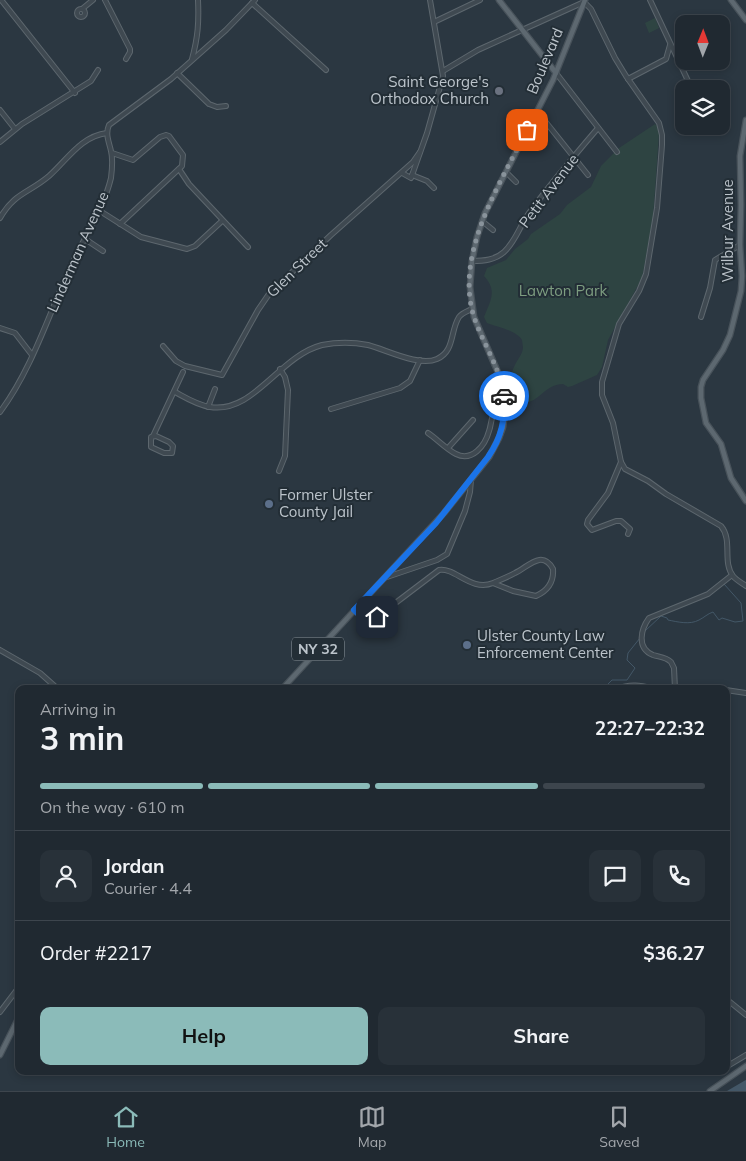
<!DOCTYPE html>
<meta charset="utf-8">
<style>
body{margin:0;font-family:Mulish,sans-serif;background:#283139;color:#f1f3f6;height:100vh;display:flex;flex-direction:column;font-size:19px;white-space:nowrap}
*{box-sizing:border-box;margin:0}
p{font-size:16px;color:#a2a6ab}
.icon{flex:none;width:28px;height:28px;fill:none;stroke:currentColor;stroke-width:2;stroke-linecap:round;stroke-linejoin:round}
.map{position:relative;flex:1;overflow:hidden}
.details{position:absolute;left:15px;top:685px;width:715px;height:390px;display:flex;flex-direction:column;background:#202931;border-radius:10px;box-shadow:0 2px 8px #0003,0 0 0 1px #3d454d}
.details>*{flex:none}
.needle{width:32px;rotate:1deg}
.fabs{position:absolute;left:675px;top:15px;display:grid;gap:10px}
.fabs a{display:grid;place-items:center;width:55px;height:55px;border-radius:10px;background:#202931;box-shadow:0 2px 8px #0003,0 0 0 1px #3d454d;font-size:25px}
.pin{position:absolute;display:grid;place-items:center;width:42px;height:42px;color:#fff;margin:-21px;border-radius:10px;box-shadow:0 2px 8px #0006}
.courier{position:absolute;display:grid;place-items:center;width:50px;height:50px;margin:-25px;border:4px solid #1a73e8;border-radius:50%;background:#fff;color:#222;box-shadow:0 1px 6px #0007}
.headline em{font-style:normal;font-weight:700}
.headline div{display:flex;flex-direction:column-reverse}
.headline{display:flex;align-items:center;justify-content:space-between;height:85px;padding:0 25px}
h1{font-size:32px;font-weight:700;line-height:38px}
.bar{display:grid;grid-template-columns:repeat(4,1fr);gap:8px 5px;align-content:center;height:60px;padding:0 25px}
.bar i{height:6px;border-radius:4px;background:#3d454d}
.bar .active{background:#8bbbb9}
.bar p{grid-column:span 4}
.line{display:flex;align-items:center;gap:12px;padding:0 25px;border-top:1px solid #3d454d}
.line div{flex:1}
.round{display:grid;place-items:center;flex:none;width:52px;height:52px;border-radius:10px;background:#283139}
.primary-button{display:flex;gap:10px;margin-top:auto;padding:10px 25px}
.primary-button a{flex:1;height:58px;border-radius:10px;background:#8bbbb9;color:#111;font-size:20px;font-weight:700;line-height:58px;text-align:center}
.primary-button a+a{background:#283139;color:#f1f3f6}
.dock{display:flex;justify-content:space-around;align-items:center;height:70px;border-top:1px solid #3d454d;background:#202931;font-size:14px;color:#a2a6ab}
.dock a{display:grid;justify-items:center;gap:2px}
.dock .active{color:#8bbbb9}
.map>svg:first-child{display:block}
.green{fill:#2e4442}
.water{fill:#435767}
.lines{fill:none;stroke-linecap:round;stroke-linejoin:round}
.stream{stroke:#435767;stroke-width:1}
.minor-casing{stroke:#5d676e;stroke-width:6}
.major-casing{stroke:#48525a;stroke-width:7}
.minor{stroke:#3f4951;stroke-width:4}
.major{stroke:#5d6870;stroke-width:4.5}
.done{stroke:#89939b;stroke-width:5;stroke-dasharray:0 9}
.route{stroke:#1a73e8;stroke-width:6}
.worship-dot{fill:#6b7280;stroke:#232e36;stroke-width:2}
.service-dot{fill:#5c6f8a;stroke:#232e36;stroke-width:2}
.labels{text-anchor:middle;stroke-width:4;stroke-linejoin:round;paint-order:stroke}
.shield{fill:#232e36;stroke:#8e979e;stroke-width:1}
.shield-label{font-size:14px;font-weight:bold;fill:#bcc4cb}
.street-label{font-size:15px;fill:#bcc4cb;stroke:#232e36}
.poi-label{font-size:15px;fill:#bcc4cb;stroke:#232e36;text-anchor:start}
.park-label{font-size:15px;fill:#7d9d80;stroke:#232e36}
</style>
<div class="map">
<svg width="746" height="1091" viewBox="0 0 746 1091">
<rect width="100%" height="100%" fill="#2b3741"/>
<g class="green">
<polygon points="655,18 659,28 649,33 645,23"/>
<path d="M655 124 658 127 659 134 653 218 642 278 608 340 602 367 597 375 572 386 568 387 563 384C543 385 541 402 523 403 505 403 509 376 515 365 517 360 523 354 523 347 523 347 522 340 522 340 516 330 497 327 487 323L484 317C490 301 498 291 484 276L487 268 506 260 515 249 528 239 531 234 560 214 567 205 591 187 601 166 619 148Z"/>
</g>
<polygon class="water" points="746,1080 746,1091 727,1091 744,1081"/>
<g class="lines">
<g class="stream">
<path d="M645 631 661 616 667 618 668 620C678 622 690 625 699 620 705 617 707 614 713 612L719 620 722 618 735 622 743 621 741 603 724 584"/>
<polyline points="603,689 612,680 627,680 635,668 627,660 628,653 640,638"/>
</g>
<g class="minor-casing">
<g id="minor">
<polyline points="105,0 130,49 130,52 126,59"/>
<polyline points="650,0 689,83"/>
<polyline points="2,1 75,93"/>
<polyline points="252,3 326,70"/>
<circle cx="81" cy="13" r="4"/>
<polyline points="82,9 93,0"/>
<polyline points="434,22 480,0"/>
<path d="M192 59C198 37 199 22 198 0"/>
<path d="M443 71 478 50 584 2 591 9 615 58 626 76 659 123 662 135V145L657 208 646 274 639 291 619 324 602 382V395L613 423 621 462 625 469 648 481 666 494 721 526C733 540 722 562 733 576 736 580 742 583 746 586"/>
<polyline points="177,73 209,104 217,107 226,106"/>
<polyline points="556,73 617,152"/>
<polyline points="628,79 666,59 670,45"/>
<polyline points="0,110 15,129"/>
<polyline points="537,111 588,175"/>
<polyline points="0,142 22,124 91,81 98,70"/>
<polyline points="112,153 133,160 160,137 166,135 169,136 183,155 182,166 120,224"/>
<polyline points="179,169 189,184 248,247"/>
<polyline points="506,172 516,182"/>
<polyline points="402,173 411,178 427,133 443,76 430,0"/>
<polyline points="412,175 427,181 434,188"/>
<polyline points="100,211 141,237 187,249 195,246 222,221"/>
<path d="M0 218C14 193 29 193 49 176 67 160 81 136 107 133"/>
<polyline points="482,221 493,230"/>
<polyline points="85,239 103,251"/>
<path d="M472 261C484 261 495 260 504 252 516 241 520 225 529 213 551 183 574 156 598 128"/>
<polyline points="701,317 710,288 715,260 740,245"/>
<polyline points="0,328 15,333 32,355"/>
<polyline points="163,346 176,361 185,366 222,375 258,310 269,294 331,235 413,162 420,152"/>
<path d="M175 392C186 398 197 405 210 407 254 414 279 356 322 345 337 342 353 342 368 345 387 350 419 367 437 359 455 351 450 331 459 317 462 313 468 311 472 309"/>
<polyline points="208,407 215,389"/>
<polyline points="331,409 400,388 410,381 420,360"/>
<path d="M0 412C32 369 48 316 70 268 84 237 103 211 111 178 112 170 113 159 111 151 109 142 105 134 109 125L171 79 226 30 255 0"/>
<path d="M428 433C437 439 446 449 456 454 472 462 485 446 489 431 491 426 491 418 494 413 497 410 501 409 505 408"/>
<polyline points="153,436 183,372"/>
<polygon points="156,436 169,442 173,446 172,453 164,453 151,447 151,437"/>
<polyline points="448,448 473,420"/>
<polyline points="621,462 608,493 588,520 587,524 592,530 616,521 621,521 630,529 628,534"/>
<polyline points="279,471 285,456 288,390 285,377 280,369"/>
<polyline points="384,578 437,560 447,554 465,511 470,492 471,480"/>
<path d="M354 610C361 617 367 621 377 617L439 570C455 567 471 592 493 583 500 580 508 577 515 573 528 567 542 549 553 569 554 582 547 591 536 596L513 591 493 583"/>
<polyline points="0,650 40,673 58,689"/>
<path d="M617 689C631 683 642 686 656 689"/>
<path d="M675 689 674 668 671 662C666 657 659 657 653 655 636 648 641 629 649 618L708 594 732 575"/>
<polyline points="726,690 746,693"/>
<polyline points="730,1002 746,1015"/>
<polyline points="0,1012 19,987"/>
<polyline points="726,1067 746,1055"/>
</g>
</g>
<g class="major-casing">
<g id="major">
<polyline points="499,0 556,73"/>
<polyline points="731,0 746,20"/>
<polyline points="746,120 740,156 741,205 740,245 742,276 741,291 730,335 723,350 703,380 701,387 701,398 706,423 721,444 731,478 746,501"/>
<polyline points="282,689 444,513 489,457 499,438 503,427 505,412 504,394 500,377 474,317 470,287 472,261 477,237 485,213 553,80 585,0"/>
<polyline points="0,1055 19,1017"/>
<polyline points="710,1091 746,1066"/>
</g>
</g>
<use href="#minor" class="minor"/>
<use href="#major" class="major"/>
</g>
<g class="lines">
<path class="done" d="M504 396C500 367 483 344 474 317 454 254 500 184 527 130"/>
<path class="route" d="M377 617C367 621 361 617 354 610L436 523 488 457C502 437 505 419 504 396"/>
</g>
<circle class="worship-dot" cx="499" cy="91" r="5"/>
<g class="service-dot">
<circle cx="269" cy="504" r="5"/>
<circle cx="467" cy="645" r="5"/>
</g>
<g class="labels">
<rect class="shield" x="292" y="637.5" width="52" height="23" rx="4"/>
<g class="shield-label">
<text x="318" y="654">NY 32</text>
</g>
<g class="street-label">
<text transform="translate(545 61) rotate(-67)" y="5">Boulevard</text>
<text transform="translate(549 191) rotate(-53)" y="5">Petit Avenue</text>
<text transform="translate(728 231) rotate(-90)" y="5">Wilbur Avenue</text>
<text transform="translate(78 252) rotate(-66)" y="5">Linderman Avenue</text>
<text transform="translate(297 268) rotate(-44)" y="5">Glen Street</text>
</g>
<g class="poi-label">
<text x="489" y="87" text-anchor="end">Saint George's<tspan x="489" dy="17">Orthodox Church</tspan></text>
<text x="279" y="500">Former Ulster<tspan x="279" dy="17">County Jail</tspan></text>
<text x="477" y="641">Ulster County Law<tspan x="477" dy="17">Enforcement Center</tspan></text>
</g>
<g class="park-label">
<text x="563" y="296">Lawton Park</text>
</g>
</g>
</svg>
<div class="fabs">
<a><svg class="needle" viewBox="-14 -14 28 28"><path d="M0-13l5 13h-10z" fill="#e53935"/><path d="M0 13l5-13h-10z" fill="#a2a6ab"/></svg></a>
<a><svg class="icon" aria-label="layers" viewBox="0 0 24 24"><path d="M12 4l9 5-9 5-9-5zM3 14l9 5 9-5"/></svg></a>
</div>
<div class="pin" style="left:527px;top:130px;background:#ea580c"><svg class="icon" aria-label="bag" viewBox="0 0 24 24"><path d="M5 8h14l-1 12H6zM9 8a3 3 0 0 1 6 0"/></svg></div>
<div class="pin" style="left:377px;top:617px;background:#1f2937"><svg class="icon" aria-label="home" viewBox="0 0 24 24"><path d="M3 11l9-7 9 7M6 9v11h12V9"/></svg></div>
<div class="courier" style="left:504px;top:396px"><svg class="icon" aria-label="car" viewBox="0 0 24 24"><path d="M5 17H2v-5l4-1 3-4h7l3 4 3 1v5h-3M9 17h6M6 11h13"/><circle cx="7" cy="17" r="2"/><circle cx="17" cy="17" r="2"/></svg></div>
<section class="details">
<div class="headline"><div><h1>3 min</h1><p>Arriving in</p></div><em>22:27–22:32</em></div>
<div class="bar"><i class="active"></i><i class="active"></i><i class="active"></i><i></i><p>On the way · 610 m</p></div>
<div class="line" style="height:90px"><a class="round"><svg class="icon" aria-label="person" viewBox="0 0 24 24"><circle cx="12" cy="8" r="4"/><path d="M4 21q1-7 8-7t8 7"/></svg></a><div><b>Jordan</b><p>Courier · 4.4</p></div><a class="round"><svg class="icon" aria-label="chat" viewBox="0 0 24 24"><path d="M4 5h16v11H9l-5 4z"/></svg></a><a class="round"><svg class="icon" aria-label="phone" viewBox="0 0 24 24"><path d="M5 4h4l2 5-3 2q2 4 5 5l2-3 5 2v4C11 20 4 13 5 4z"/></svg></a></div>
<div class="line" style="height:65px"><div>Order #2217</div><b>$36.27</b></div>
<div class="primary-button"><a>Help</a><a>Share</a></div>
</section>
</div>
<nav class="dock">
<a class="active"><svg class="icon" aria-label="home" viewBox="0 0 24 24"><path d="M3 11l9-7 9 7M6 9v11h12V9"/></svg>Home</a>
<a><svg class="icon" aria-label="map" viewBox="0 0 24 24"><path d="M3 6l6-2 6 2 6-2v14l-6 2-6-2-6 2zM9 4v14M15 6v14"/></svg>Map</a>
<a><svg class="icon" aria-label="saved" viewBox="0 0 24 24"><path d="M7 4h10v16l-5-4-5 4z"/></svg>Saved</a>
</nav>
